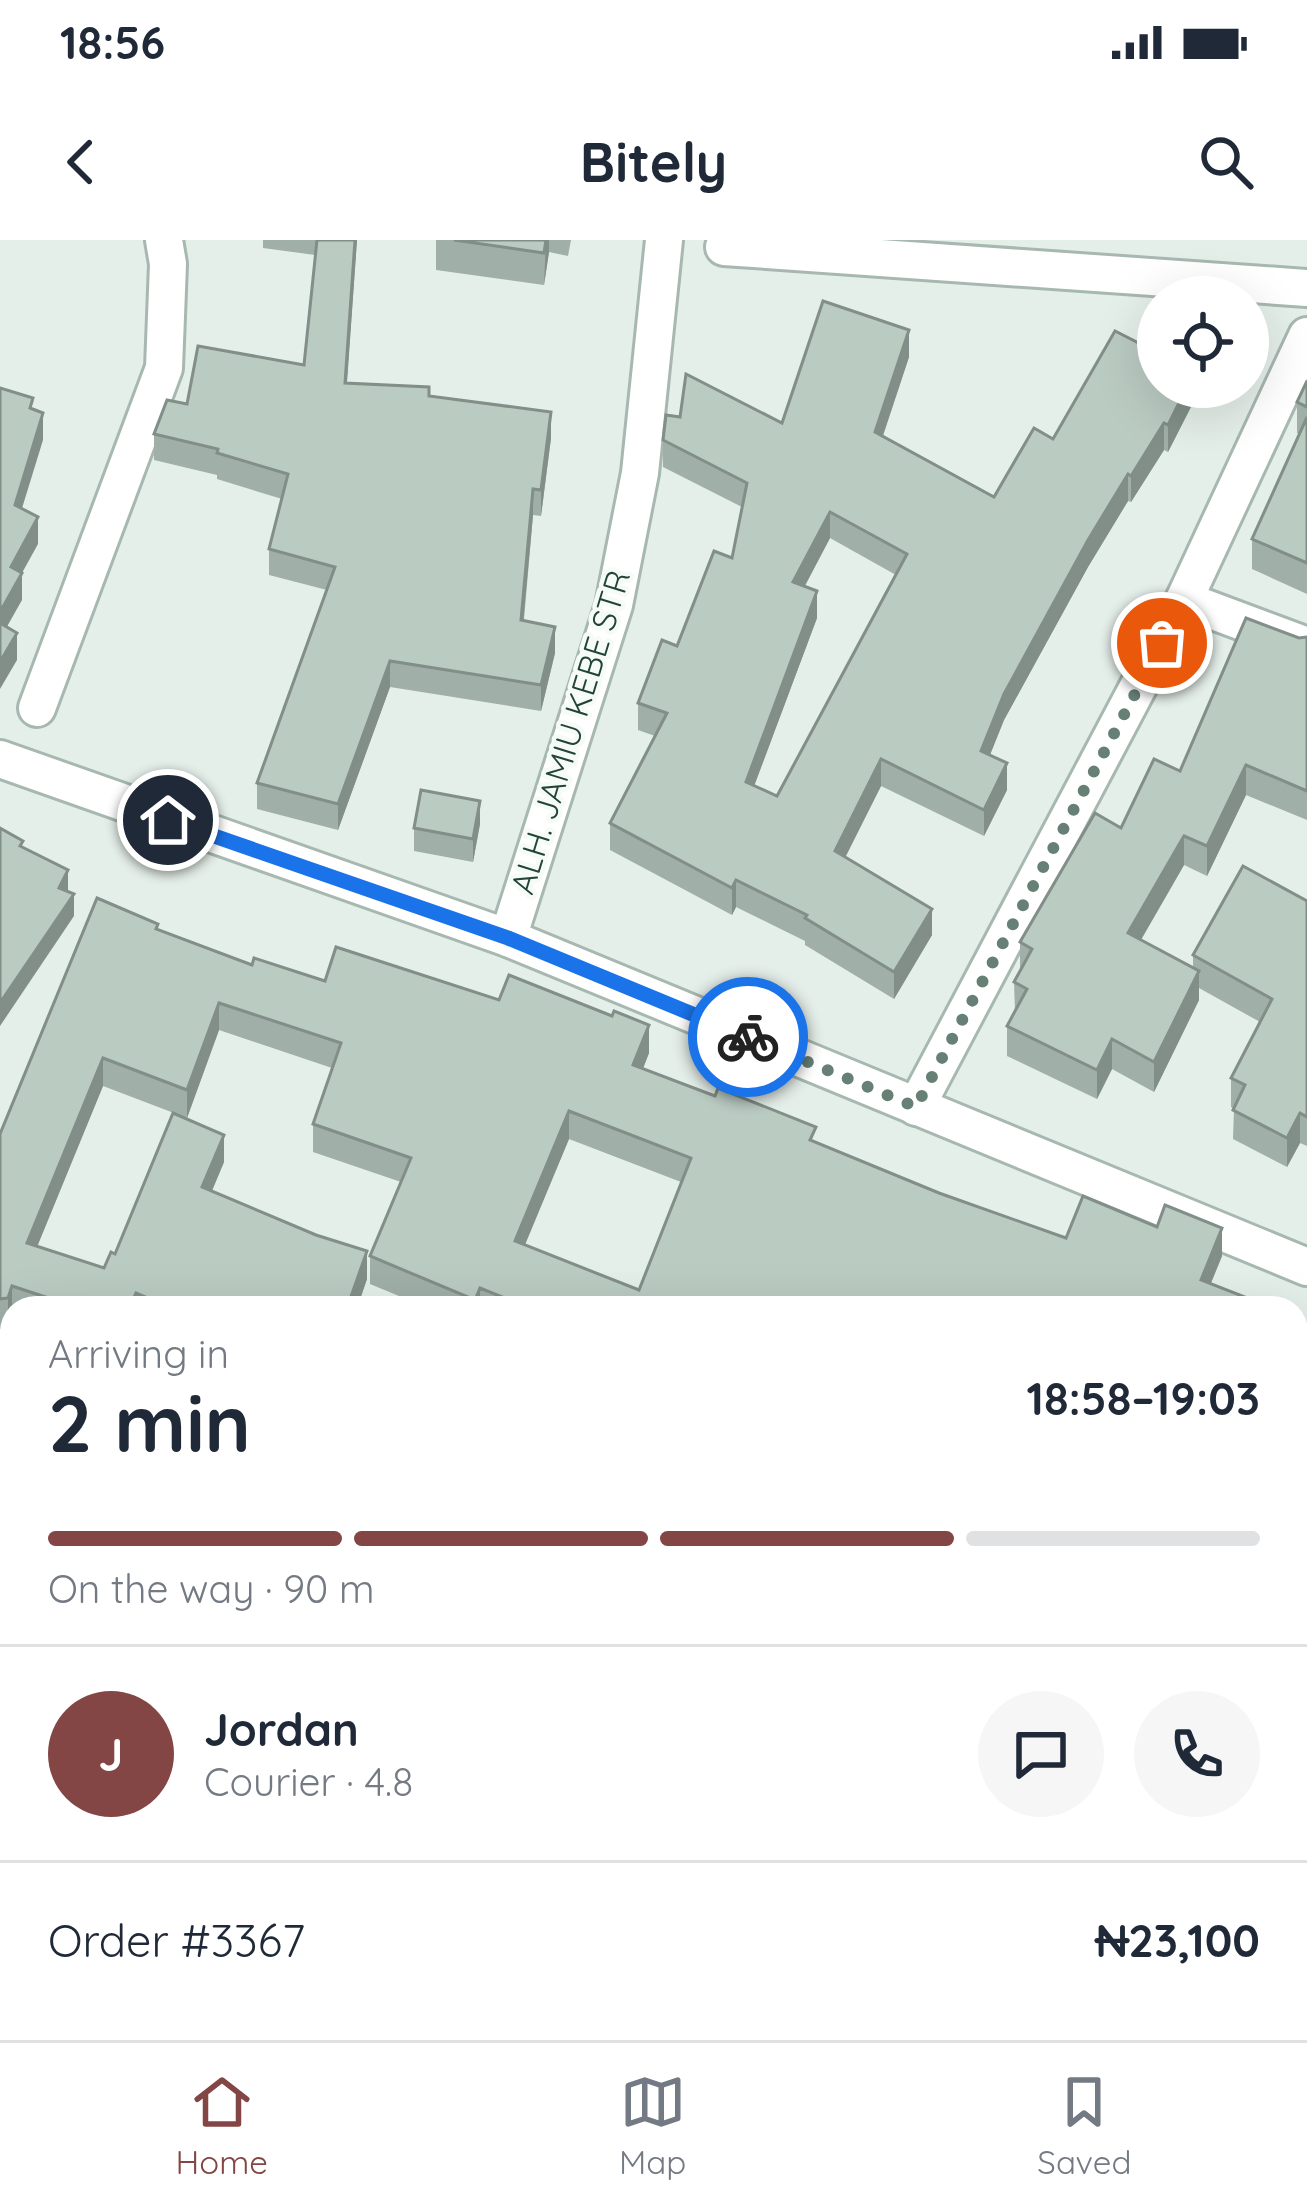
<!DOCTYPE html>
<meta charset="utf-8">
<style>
body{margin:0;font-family:Quicksand,sans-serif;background:#f6f6f7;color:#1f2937;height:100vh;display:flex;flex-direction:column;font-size:45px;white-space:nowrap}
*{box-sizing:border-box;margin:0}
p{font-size:39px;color:#747a83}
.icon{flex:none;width:66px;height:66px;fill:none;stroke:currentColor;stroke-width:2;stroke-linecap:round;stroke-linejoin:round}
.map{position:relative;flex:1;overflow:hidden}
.sheet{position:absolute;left:0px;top:1056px;width:1308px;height:744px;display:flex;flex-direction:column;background:#fff;border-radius:36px 36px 0 0;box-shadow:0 12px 48px #0002}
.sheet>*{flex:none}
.fabs{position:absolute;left:1137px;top:36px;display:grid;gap:24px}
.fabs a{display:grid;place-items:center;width:132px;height:132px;border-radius:50%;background:#fff;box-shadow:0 12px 48px #0002;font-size:60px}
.pin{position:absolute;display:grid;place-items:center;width:102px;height:102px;color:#fff;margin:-51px;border:6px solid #fff;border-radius:50%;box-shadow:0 3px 12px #0007}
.courier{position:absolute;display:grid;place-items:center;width:120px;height:120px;margin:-60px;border:9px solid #1a73e8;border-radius:50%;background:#fff;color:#222;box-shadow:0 3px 15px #0007}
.headline em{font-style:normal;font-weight:700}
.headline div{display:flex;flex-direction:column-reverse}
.headline{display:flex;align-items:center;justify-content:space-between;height:204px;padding:0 48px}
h1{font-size:78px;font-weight:700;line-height:90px}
.bar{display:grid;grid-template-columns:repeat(4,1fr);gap:18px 12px;align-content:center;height:144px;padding:0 48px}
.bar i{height:15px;border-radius:9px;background:#e0e1e3}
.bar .on{background:#834644}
.bar p{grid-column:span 4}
.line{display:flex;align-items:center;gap:30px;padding:0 48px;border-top:3px solid #e0e1e3}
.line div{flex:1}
.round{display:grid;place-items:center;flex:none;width:126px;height:126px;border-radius:63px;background:#f6f6f7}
.status{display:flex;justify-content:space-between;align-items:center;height:84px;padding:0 60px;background:#fff;direction:ltr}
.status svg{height:33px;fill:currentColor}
header{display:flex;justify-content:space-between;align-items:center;height:156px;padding:0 48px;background:#fff;font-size:54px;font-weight:700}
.menu{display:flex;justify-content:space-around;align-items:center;height:168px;border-top:3px solid #e0e1e3;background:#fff;font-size:33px;color:#747a83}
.menu a{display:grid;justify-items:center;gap:6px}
.menu .on{color:#834644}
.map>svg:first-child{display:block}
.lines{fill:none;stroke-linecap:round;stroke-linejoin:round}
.minor-casing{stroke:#a7b8b0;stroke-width:42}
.minor{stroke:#fff;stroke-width:36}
.wall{fill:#a0afa7;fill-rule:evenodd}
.shaded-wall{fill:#828e88}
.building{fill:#bacbc2;stroke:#828e88;stroke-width:3;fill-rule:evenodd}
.done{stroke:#668075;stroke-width:12;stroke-dasharray:0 21.6}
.route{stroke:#1a73e8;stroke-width:15}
.labels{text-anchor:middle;stroke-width:9;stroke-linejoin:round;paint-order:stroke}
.street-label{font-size:33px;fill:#224436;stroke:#f6fbf8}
</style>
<div class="status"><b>18:56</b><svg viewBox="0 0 49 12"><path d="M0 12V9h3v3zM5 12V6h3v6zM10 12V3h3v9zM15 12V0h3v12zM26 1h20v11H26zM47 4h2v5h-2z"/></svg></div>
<header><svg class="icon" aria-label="back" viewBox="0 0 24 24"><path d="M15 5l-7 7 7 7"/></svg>Bitely<svg class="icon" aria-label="search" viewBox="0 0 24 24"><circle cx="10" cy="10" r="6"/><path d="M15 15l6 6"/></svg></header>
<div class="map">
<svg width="1307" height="1800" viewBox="0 0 1307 1800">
<rect width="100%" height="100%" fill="#e5efea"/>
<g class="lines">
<g class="minor-casing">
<g id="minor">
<polyline points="724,7 1307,48"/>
<polyline points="1184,360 1307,406"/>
<polyline points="37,468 164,128 168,24 164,0"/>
<polyline points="0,519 508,698 1307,1027"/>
<polyline points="508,698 614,365 640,233 664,0"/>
<polyline points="916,867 1184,360 1307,96"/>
<polyline points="0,1107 12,1112"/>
<polyline points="1296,1657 1307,1661"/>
<polyline points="0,1733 12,1738"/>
<polyline points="132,1788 161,1800"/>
</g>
</g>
<use href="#minor" class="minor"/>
</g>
<g class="wall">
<polygon points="263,0 357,0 347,143 429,156 551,198 541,276 533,275 524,380 555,413 541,471 390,447 338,590 257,569 257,543 327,350 269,335 269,309 282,259 217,239 217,235 154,220 154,194 187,164 304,125 315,15 263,8"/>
<polygon points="436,0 571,0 568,16 549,12 544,45 436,30"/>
<path d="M909 117 883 196 994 257 1053 199 1195 147V159L1168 212 1164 210 1131 262 1128 261 1088 327 1004 480 990 515 1007 550 984 596 881 546 845 617 932 695 894 759 805 705V701L736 667 732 675 610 610V583L655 496 638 490V463L677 406 732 318 742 267 663 227V200L782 183ZM830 298 896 335 777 556 754 545 817 378 805 346Z"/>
<polygon points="1307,141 1307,354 1252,329 1252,299 1299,194 1297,193 1297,162"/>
<polygon points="1307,397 1307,580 1246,555 1207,636 1184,625 1141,700 1193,728 1193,715 1307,661 1307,906 1300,903 1287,927 1233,899 1234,869 1231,867 1231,838 1260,782 1199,748 1199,760 1154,852 1112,829 1097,859 1007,816 1007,786 1015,772 1014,742 1020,730 1020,702 1121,588 1180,531 1299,398"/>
<polygon points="480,584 473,622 414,611 414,588"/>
<path d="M158 689 252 725 649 813 643 829 939 953 1066 998 1222 1016 1211 1043 1273 1068H428L370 1044V1016L401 942 313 912V884L332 828 219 790 187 878 103 846 37 1007 104 1028 115 1014 224 922 212 951 367 1039 357 1068H12L8 1086 0 1087V894ZM569 899 681 942 639 1050 524 1005Z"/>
<polygon points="1296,1101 1307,1105 1307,1453 1296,1448"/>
<polygon points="0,1449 12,1455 12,1638 0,1634"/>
<polygon points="1296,1707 1307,1712 1307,1800 1275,1800 1249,1789 1244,1800 290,1800 262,1788 1296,1788"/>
</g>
<g class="shaded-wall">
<polygon points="355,0 357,0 345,169 345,143"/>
<polygon points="546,0 549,0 549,12 544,45"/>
<polygon points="909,90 909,117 875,219 875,192"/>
<polygon points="1187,147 1195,147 1195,159 1168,212 1168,185"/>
<polygon points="551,172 551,198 541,276 541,250"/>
<polygon points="43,173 43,200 15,291 15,265"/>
<polygon points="1164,183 1164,210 1131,262 1131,236"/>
<polygon points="1128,234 1128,261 1088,327 1004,480 981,537 981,511 1004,454 1088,300"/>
<polygon points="533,249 533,275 521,405 521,380"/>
<polygon points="830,272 830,298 793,368 793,342"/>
<polygon points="38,277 38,304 22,333 22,360 0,399 0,372 11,327"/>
<polygon points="817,351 817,378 746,568 746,542"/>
<polygon points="555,387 555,413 541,471 541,445"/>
<polygon points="17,393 17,420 0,449 0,422"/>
<polygon points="390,421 390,447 338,590 338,564"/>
<polygon points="881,519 881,546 835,638 835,611"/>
<polygon points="1007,523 1007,550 984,596 984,570"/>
<polygon points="1246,525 1246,555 1207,636 1207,606"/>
<polygon points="480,561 480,584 473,622 473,599"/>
<polygon points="1184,596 1184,625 1128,722 1128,693"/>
<polygon points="68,630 68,653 59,648"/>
<polygon points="736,640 736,667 732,675 732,648"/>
<polygon points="74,654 74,676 0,786 0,763"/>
<polygon points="932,669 932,695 894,759 894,732"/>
<polygon points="1199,731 1199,760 1154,852 1154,822"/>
<polygon points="219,763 219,790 187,878 187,850"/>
<polygon points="649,785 649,813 633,853 633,825"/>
<polygon points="1112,799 1112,829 1097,859 1097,830"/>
<polygon points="103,818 103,846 27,1031 27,1003"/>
<polygon points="569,871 569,899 515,1029 515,1001"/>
<polygon points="1300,873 1300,903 1287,927 1287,898"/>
<polygon points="224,895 224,922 202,974 202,947"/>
<polygon points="1222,988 1222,1016 1201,1067 1201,1040"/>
<polygon points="367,1011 367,1039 357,1068 347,1068"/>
<polygon points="12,1046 12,1075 8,1086 8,1058"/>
<polygon points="480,1048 480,1068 475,1068 475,1060"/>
<polygon points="12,1315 12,1342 0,1371 0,1343"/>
<polygon points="12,1545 12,1573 1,1569"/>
<polygon points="1236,1788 1249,1788 1244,1800 1231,1800"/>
</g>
<g class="building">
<polygon points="317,0 355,0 345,143 429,147 429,156 551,172 541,250 533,249 521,380 555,387 541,445 390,421 338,564 257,543 335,327 269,309 288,234 217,213 218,209 154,194 167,160 187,164 198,106 304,125"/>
<polygon points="454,0 546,0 544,13"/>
<path d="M823 61 909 90 875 192 994 257 1034 188 1053 199 1115 91 1158 113V147H1187L1168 185 1164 183 1131 236 1128 234 1088 300 1004 454 981 511 1007 523 984 570 881 519 835 611 932 669 894 732 805 678 807 675 736 640 732 648 610 583 667 473 638 463 662 400 677 406 714 311 732 318 747 243 663 200 666 175 680 177 686 134 782 183ZM830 272 907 314 777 556 746 542 817 351 793 342Z"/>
<polygon points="1307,141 1307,167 1297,162"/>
<polygon points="0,148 33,158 30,168 43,173 15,265 38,277 11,327 22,333 0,372"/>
<polygon points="1307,177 1307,323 1252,299"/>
<polygon points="1246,378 1299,398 1307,397 1307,551 1246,525 1207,606 1184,596 1128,693 1199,731 1154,822 1112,799 1097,830 1007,786 1027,749 1014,742 1032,709 1020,702 1095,573 1121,588 1154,519 1180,531"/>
<polygon points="0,383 17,393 0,422"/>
<polygon points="421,550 480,561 473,599 414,588"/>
<polygon points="0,588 23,601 20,606 68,630 59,648 74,654 0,763"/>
<polygon points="1243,626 1307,661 1307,877 1300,873 1287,898 1233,870 1245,845 1231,838 1272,759 1193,715"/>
<path d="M97 658 158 684 156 689 252 725 254 718 325 741 336 707 499 760 509 735 612 776 614 771 649 785 633 825 715 856 718 848 816 887 810 900 939 953 1066 998 1083 956 1157 987 1165 965 1222 988 1201 1040 1273 1068H529L480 1048 475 1060 370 1016 411 918 313 884 341 803 219 763 187 850 103 818 27 1003 104 1028 111 1012 115 1014 173 873 224 895 202 947 316 995 367 1011 347 1068H171L136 1053 129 1068H79L12 1046 8 1058 0 1059V894ZM569 871 691 918 639 1050 515 1001Z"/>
<polygon points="1296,1101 1307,1105 1307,1425 1296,1421"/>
<polygon points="0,1128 12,1133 12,1315 0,1343"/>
<polygon points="0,1449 12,1455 12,1545 1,1569 12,1572 12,1609 0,1606"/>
<polygon points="1296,1707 1307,1712 1307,1785 1296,1781"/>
<polygon points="0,1778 12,1783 12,1788 23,1788 52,1800 0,1800"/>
<polygon points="59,1788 79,1788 99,1796 98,1800 54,1800"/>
<polygon points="329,1788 1236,1788 1231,1800 472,1800 449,1790 445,1800 357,1800"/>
</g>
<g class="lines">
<polyline class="done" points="748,797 916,867 1162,403"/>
<polyline class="route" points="168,580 508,698 748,797"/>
</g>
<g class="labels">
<g class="street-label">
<text transform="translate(570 492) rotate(-73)" y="12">ALH. JAMIU KEBE STR</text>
</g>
</g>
</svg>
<div class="fabs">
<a><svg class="icon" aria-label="locate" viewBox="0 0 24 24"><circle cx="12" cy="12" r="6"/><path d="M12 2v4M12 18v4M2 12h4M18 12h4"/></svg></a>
</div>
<div class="pin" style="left:1162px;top:403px;background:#ea580c"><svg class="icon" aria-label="bag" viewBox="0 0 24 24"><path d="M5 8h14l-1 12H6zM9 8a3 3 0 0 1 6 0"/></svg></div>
<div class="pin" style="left:168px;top:580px;background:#1f2937"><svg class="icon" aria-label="home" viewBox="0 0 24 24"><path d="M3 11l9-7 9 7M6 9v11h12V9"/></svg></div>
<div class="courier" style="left:748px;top:797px"><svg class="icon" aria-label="bike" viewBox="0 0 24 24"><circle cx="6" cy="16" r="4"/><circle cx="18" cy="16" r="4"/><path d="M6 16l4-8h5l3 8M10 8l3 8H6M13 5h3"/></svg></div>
<section class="sheet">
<div class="headline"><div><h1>2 min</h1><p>Arriving in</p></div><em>18:58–19:03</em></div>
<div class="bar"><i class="on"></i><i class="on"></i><i class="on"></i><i></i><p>On the way · 90 m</p></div>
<div class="line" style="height:216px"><b class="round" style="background:#834644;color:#fff">J</b><div><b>Jordan</b><p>Courier · 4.8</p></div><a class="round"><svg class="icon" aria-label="chat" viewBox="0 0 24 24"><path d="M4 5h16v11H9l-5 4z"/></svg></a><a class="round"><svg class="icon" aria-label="phone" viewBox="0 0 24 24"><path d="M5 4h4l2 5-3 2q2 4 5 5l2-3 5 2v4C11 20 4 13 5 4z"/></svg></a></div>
<div class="line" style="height:156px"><div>Order #3367</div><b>₦23,100</b></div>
</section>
</div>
<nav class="menu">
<a class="on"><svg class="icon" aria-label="home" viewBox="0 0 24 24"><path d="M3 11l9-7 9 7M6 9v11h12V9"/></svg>Home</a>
<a><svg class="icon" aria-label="map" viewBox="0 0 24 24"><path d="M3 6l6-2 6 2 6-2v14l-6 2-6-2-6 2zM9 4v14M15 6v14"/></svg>Map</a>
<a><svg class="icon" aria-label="saved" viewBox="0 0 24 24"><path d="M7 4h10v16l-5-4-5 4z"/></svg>Saved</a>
</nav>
